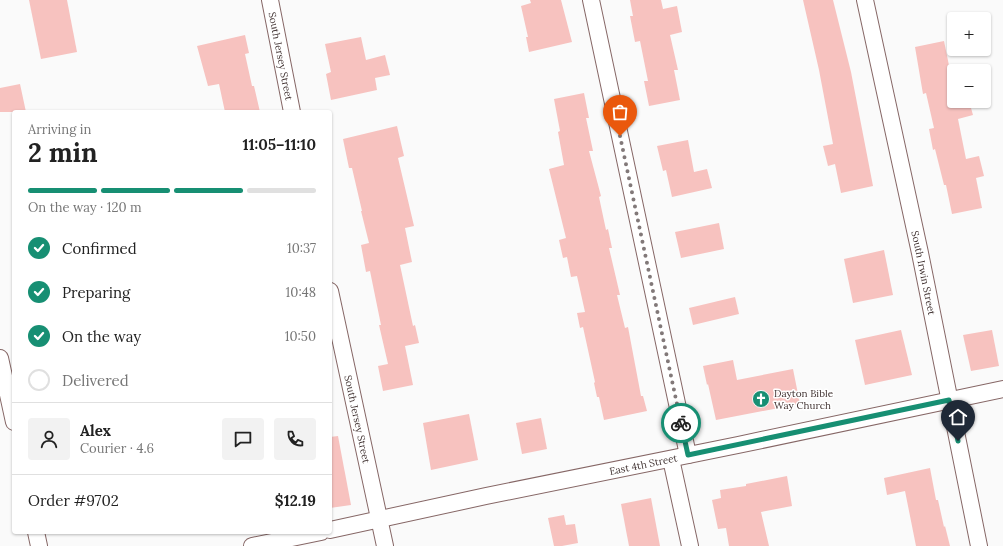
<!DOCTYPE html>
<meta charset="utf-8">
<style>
body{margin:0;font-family:Lora,serif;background:#f2f2f2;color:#222;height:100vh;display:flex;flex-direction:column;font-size:15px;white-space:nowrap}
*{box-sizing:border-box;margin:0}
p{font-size:13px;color:#767676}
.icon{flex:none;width:22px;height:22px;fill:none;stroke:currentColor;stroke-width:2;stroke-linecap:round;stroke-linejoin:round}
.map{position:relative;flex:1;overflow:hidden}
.panel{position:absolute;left:12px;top:110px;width:320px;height:424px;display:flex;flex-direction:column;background:#fff;border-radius:4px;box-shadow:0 1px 3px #0004}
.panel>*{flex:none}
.fabs{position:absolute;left:947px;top:12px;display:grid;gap:8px}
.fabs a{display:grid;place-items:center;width:44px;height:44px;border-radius:4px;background:#fff;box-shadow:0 1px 3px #0004;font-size:20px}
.pin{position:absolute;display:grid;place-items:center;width:34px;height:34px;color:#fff;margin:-41px -17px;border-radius:50% 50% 50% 0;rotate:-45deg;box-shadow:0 0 4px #0007}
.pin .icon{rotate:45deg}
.courier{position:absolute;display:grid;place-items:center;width:40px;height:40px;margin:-20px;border:3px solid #178f73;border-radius:50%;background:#fff;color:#222;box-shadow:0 1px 5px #0007}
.headline em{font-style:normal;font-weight:800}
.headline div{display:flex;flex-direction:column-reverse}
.headline{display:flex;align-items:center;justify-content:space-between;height:68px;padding:0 16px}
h1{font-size:26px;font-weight:800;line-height:30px}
.bar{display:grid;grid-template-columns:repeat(4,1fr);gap:6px 4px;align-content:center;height:48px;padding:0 16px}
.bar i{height:5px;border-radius:3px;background:#e0e0e0}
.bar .selected{background:#178f73}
.bar p{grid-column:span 4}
.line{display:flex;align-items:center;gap:10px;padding:0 16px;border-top:1px solid #e0e0e0}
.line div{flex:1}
.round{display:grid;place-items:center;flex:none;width:42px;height:42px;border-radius:4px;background:#f2f2f2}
ol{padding:0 16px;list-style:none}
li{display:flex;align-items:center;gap:12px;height:44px}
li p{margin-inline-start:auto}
li .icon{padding:4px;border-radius:50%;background:#178f73;color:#fff;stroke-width:4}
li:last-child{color:#767676}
li i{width:22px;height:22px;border:2px solid #e0e0e0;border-radius:50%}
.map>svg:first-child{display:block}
.building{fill:#f7c2bf}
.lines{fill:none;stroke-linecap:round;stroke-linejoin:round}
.minor-casing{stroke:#866766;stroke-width:18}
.minor{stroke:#fff;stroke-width:16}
.done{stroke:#827979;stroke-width:4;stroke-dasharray:0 7.2}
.route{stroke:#178f73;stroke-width:5}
.labels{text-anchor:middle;stroke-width:3;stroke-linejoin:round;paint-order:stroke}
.street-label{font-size:10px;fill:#423433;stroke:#fff}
.poi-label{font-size:10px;fill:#423433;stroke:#fff;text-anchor:start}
</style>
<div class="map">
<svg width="1003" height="546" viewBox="0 0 1003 546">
<rect width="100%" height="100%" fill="#fafafa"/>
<g class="building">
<polygon points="29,0 67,0 77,52 41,59"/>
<polygon points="530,0 561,0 572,42 529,52 526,37 528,37 521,6 531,3"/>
<polygon points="630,0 661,0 663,9 677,6 682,32 670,35 678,70 674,70 680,100 649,106 644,81 648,81 640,41 635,42 630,16 633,16"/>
<polygon points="803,0 833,0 851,72 873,186 841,193 835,164 828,166 823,146 833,144 819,70"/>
<polygon points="245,35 249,53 245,54 252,86 254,86 260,112 225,112 219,84 208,86 197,46"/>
<polygon points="361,37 366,60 385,55 390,75 375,78 377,90 331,100 326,74 331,72 325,44"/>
<polygon points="944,41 954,90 954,101 969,101 973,115 958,119 966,159 979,156 984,176 976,178 982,208 952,214 946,185 944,185 935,149 933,150 929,129 934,128 926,93 923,94 915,47"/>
<polygon points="20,84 26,112 0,112 0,88"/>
<polygon points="584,93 589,118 586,118 593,151 589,151 601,196 599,197 606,230 608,229 612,248 609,248 620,295 617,295 625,328 628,327 641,396 643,396 647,411 604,420 599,397 597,397 594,383 595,382 583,327 580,328 577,313 585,312 577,276 571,277 567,257 563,258 559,240 566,238 549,169 564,165 558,132 560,131 554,99"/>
<polygon points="397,126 404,156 398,158 414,226 405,228 412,262 400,265 413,326 415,325 419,343 405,346 413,385 383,391 378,366 388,364 379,325 381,325 370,271 366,272 361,245 369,243 361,211 362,211 352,168 349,168 343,139"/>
<polygon points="688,140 694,172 707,169 712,188 672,197 666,170 663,171 657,146"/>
<polygon points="719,223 724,249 681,258 675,232"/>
<polygon points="884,250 893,295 853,303 844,259"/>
<polygon points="735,297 739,314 693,325 689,308"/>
<polygon points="901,330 912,375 865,385 855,340"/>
<polygon points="992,330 999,366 971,371 963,335"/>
<polygon points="733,360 737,380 793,369 800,404 716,420 708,384 707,385 703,366"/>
<polygon points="469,414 478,460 431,470 423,423"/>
<polygon points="541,418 547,449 522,454 516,423"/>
<polygon points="338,436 351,505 330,508 330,437"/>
<polygon points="930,468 936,500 938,500 944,527 945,526 950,546 916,546 905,491 887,495 884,478"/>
<polygon points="787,476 792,506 761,512 769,546 729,546 726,528 718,529 712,500 721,498 720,490 746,486 746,484"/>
<polygon points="651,498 660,546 629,546 621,504"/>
<polygon points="564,515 566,525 575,524 578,543 562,546 554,546 548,518"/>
</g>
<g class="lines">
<g class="minor-casing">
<g id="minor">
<path id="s1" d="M270 0 292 112"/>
<polyline points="591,0 688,455"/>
<path id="s2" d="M865 0 920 253 979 546"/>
<path id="s3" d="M330 291 385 546"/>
<polyline points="0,358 14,422"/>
<polyline points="671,459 690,546"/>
<path id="s4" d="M330 530 486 496 738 445 1003 389"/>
<polyline points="36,532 39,546"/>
<polyline points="252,546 321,532"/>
</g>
</g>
<use href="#minor" class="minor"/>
</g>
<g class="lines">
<polyline class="done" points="620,136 681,423"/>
<polyline class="route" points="681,423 688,455 949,400 958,441"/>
</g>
<defs>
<g id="church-disc" transform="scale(0.9)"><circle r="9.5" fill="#178f73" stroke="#fff"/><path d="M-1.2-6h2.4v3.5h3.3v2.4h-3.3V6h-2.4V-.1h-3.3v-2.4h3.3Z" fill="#fff"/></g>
</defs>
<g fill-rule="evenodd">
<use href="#church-disc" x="761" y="399"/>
</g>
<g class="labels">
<g class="street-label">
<text dy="4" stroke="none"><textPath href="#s1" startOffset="57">South Jersey Street</textPath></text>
<text dy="4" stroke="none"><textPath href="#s2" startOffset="279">South Irwin Street</textPath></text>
<text dy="4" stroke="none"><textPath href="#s3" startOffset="131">South Jersey Street</textPath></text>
<text dy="4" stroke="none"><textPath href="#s4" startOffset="320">East 4th Street</textPath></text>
</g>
<g class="poi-label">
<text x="774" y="397">Dayton Bible<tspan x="774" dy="12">Way Church</tspan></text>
</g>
</g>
</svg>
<div class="fabs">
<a>+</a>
<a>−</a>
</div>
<div class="pin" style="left:620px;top:136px;background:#ea580c"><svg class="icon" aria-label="bag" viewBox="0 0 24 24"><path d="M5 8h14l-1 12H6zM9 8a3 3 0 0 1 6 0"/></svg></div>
<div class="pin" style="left:958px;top:441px;background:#1f2937"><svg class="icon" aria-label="home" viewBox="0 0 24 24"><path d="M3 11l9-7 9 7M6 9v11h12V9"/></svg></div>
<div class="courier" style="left:681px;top:423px"><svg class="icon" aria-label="bike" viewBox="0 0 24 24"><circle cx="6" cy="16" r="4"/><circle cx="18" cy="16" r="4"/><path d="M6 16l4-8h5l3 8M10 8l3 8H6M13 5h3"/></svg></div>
<section class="panel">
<div class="headline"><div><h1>2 min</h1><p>Arriving in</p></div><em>11:05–11:10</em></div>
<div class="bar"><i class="selected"></i><i class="selected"></i><i class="selected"></i><i></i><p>On the way · 120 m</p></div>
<ol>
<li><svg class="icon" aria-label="check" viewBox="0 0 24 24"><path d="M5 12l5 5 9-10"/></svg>Confirmed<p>10:37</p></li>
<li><svg class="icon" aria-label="check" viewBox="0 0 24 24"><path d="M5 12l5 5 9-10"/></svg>Preparing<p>10:48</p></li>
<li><svg class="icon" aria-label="check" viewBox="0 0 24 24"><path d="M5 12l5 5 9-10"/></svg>On the way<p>10:50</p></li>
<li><i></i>Delivered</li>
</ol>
<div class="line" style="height:72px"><a class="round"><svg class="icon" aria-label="person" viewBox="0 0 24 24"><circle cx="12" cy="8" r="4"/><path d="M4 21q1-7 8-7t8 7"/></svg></a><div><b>Alex</b><p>Courier · 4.6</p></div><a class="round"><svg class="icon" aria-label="chat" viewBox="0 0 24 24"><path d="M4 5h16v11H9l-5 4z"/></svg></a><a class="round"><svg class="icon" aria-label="phone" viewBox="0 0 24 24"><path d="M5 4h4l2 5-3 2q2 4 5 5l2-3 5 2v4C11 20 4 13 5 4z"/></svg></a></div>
<div class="line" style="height:52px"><div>Order #9702</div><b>$12.19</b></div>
</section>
</div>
